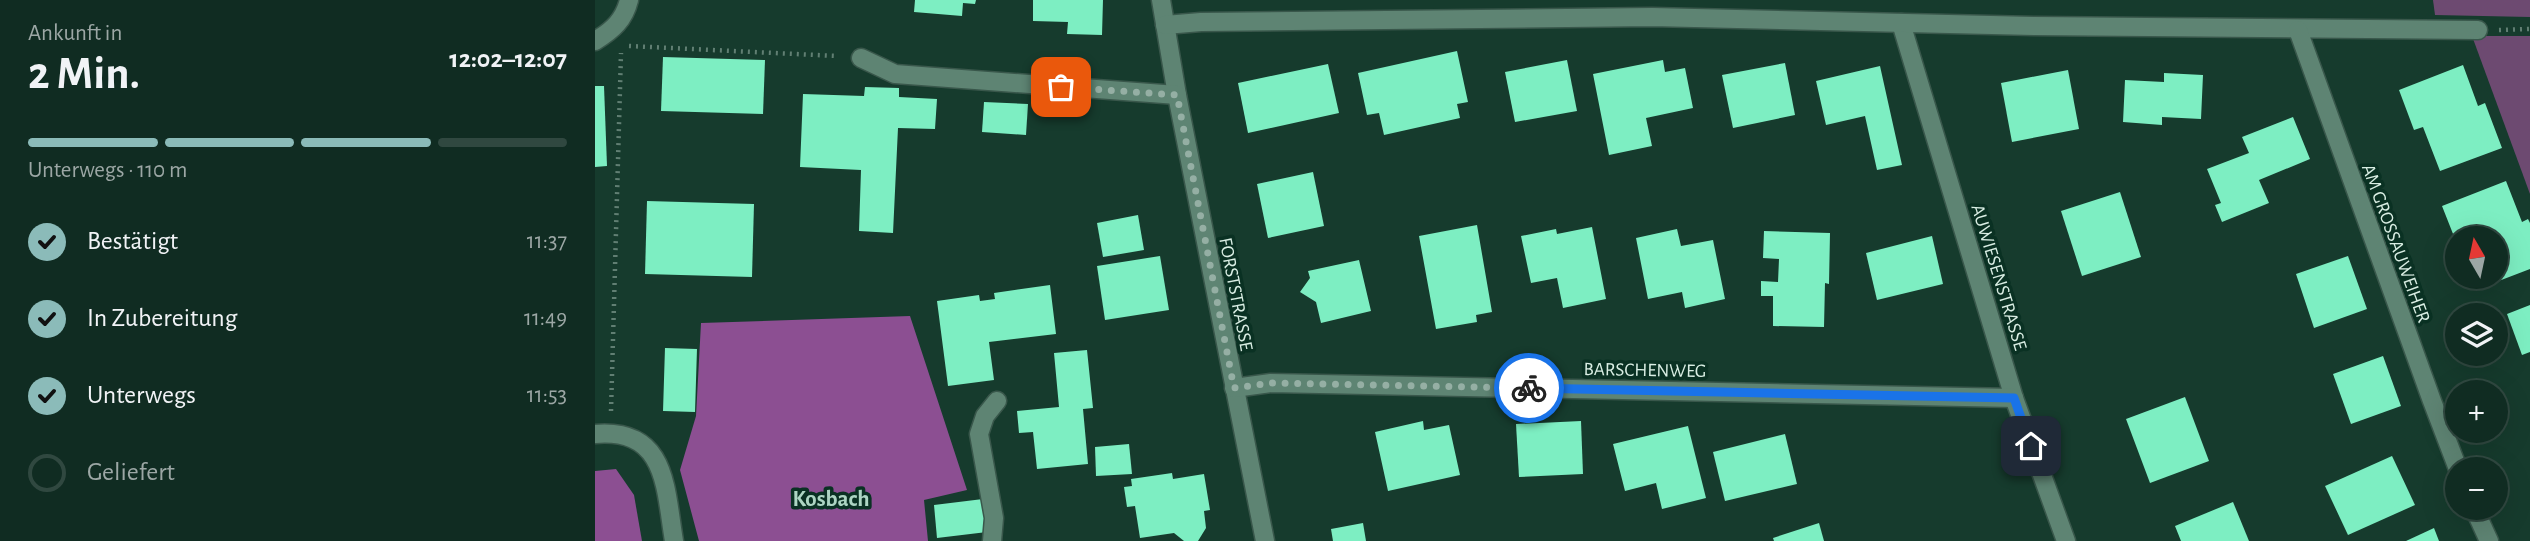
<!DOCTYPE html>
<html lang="de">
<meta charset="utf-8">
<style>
body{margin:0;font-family:"Alegreya Sans",sans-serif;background:#1e382f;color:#f1f3f6;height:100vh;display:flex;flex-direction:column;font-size:26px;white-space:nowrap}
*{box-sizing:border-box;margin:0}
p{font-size:23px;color:#9ca7a5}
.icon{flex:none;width:38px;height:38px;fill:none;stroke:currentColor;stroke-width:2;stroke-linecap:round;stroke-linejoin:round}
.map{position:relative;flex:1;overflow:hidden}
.side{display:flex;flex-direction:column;background:#102c22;width:595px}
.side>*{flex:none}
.needle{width:46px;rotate:351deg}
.buttons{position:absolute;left:1850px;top:226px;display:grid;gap:14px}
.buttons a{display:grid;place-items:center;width:63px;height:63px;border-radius:50%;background:#102c22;box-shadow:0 7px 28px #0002,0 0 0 2px #304840;font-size:35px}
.pin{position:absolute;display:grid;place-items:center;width:60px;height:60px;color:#fff;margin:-30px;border-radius:14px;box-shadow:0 4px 10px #0006}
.courier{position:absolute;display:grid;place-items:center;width:70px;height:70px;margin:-35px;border:5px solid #1a73e8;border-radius:50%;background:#fff;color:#222;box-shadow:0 2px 9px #0007}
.summary em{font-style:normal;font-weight:700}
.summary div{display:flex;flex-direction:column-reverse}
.summary{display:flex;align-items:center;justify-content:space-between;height:119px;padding:0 28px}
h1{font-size:46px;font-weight:700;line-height:52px}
.bar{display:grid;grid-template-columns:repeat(4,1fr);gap:10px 7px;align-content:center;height:84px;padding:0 28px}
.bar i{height:9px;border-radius:5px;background:#304840}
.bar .active{background:#8bbbb9}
.bar p{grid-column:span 4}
ol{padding:0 28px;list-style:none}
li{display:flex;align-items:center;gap:21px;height:77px}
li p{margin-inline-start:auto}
li .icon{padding:7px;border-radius:50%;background:#8bbbb9;color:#111;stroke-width:4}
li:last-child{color:#9ca7a5}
li i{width:38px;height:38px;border:4px solid #304840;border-radius:50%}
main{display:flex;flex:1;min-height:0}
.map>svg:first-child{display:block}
.green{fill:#6d4a71}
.forest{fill:#8c4f92}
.building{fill:#7deec2}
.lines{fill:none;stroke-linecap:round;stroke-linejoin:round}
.minor-casing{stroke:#39574b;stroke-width:21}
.path{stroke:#617f73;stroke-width:4.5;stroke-dasharray:2 5;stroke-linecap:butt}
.minor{stroke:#5e8473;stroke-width:18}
.done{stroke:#95afa4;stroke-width:7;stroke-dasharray:0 12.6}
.route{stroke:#1a73e8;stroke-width:9}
.labels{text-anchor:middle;stroke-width:7;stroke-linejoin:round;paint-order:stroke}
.street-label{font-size:19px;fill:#daeee4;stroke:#0a3123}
.quarter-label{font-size:23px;font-weight:bold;fill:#add5c3;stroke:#0a3123}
</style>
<main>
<section class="side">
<div class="summary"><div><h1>2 Min.</h1><p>Ankunft in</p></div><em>12:02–12:07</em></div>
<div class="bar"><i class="active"></i><i class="active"></i><i class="active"></i><i></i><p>Unterwegs · 110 m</p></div>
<ol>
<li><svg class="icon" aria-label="check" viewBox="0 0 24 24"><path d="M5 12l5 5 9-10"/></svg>Bestätigt<p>11:37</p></li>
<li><svg class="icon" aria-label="check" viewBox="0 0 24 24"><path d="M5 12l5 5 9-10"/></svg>In Zubereitung<p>11:49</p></li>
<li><svg class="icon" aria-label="check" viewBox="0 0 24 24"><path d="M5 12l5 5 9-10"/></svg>Unterwegs<p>11:53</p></li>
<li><i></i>Geliefert</li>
</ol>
</section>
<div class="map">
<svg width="1935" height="541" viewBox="0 0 1935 541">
<rect width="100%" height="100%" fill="#163b2d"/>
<g class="green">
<polygon points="1838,0 1935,0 1935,17 1840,15"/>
<polygon points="1877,36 1935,36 1935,194"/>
</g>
<g class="forest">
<polygon points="315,316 372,490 329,500 333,541 104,541 85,470 101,416 106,323"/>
<polygon points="21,469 39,495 47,541 0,541 0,471"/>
</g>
<g class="building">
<polygon points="320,0 381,0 380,4 368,3 367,16 319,12"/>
<polygon points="438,0 508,0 507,35 472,34 473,22 438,21"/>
<polygon points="862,51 873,102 862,104 865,118 789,135 784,113 772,115 763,73"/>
<polygon points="68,57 170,60 168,114 66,111"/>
<polygon points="972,60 982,111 920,122 910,72"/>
<polygon points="1068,60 1070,72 1090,68 1098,108 1051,118 1057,146 1014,155 998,74"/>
<polygon points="1190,63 1200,115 1138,128 1127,75"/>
<polygon points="733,64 744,113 653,133 643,83"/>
<polygon points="1868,65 1883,106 1890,103 1907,148 1845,171 1828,127 1819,130 1804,90"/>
<polygon points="1285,66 1307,165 1282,170 1270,116 1231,125 1221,81"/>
<polygon points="1473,70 1484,129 1417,142 1406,83"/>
<polygon points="1569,73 1608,75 1606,119 1567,117 1567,125 1528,122 1530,80 1569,82"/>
<polygon points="0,86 9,86 12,166 0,167"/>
<polygon points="270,87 304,88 304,97 342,99 340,129 303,128 298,233 264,231 266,170 205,167 208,94 269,96"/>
<polygon points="389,102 433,104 431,135 387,132"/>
<polygon points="1698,117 1715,159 1664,180 1674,203 1627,222 1620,205 1626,203 1612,169 1654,153 1647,137"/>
<polygon points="718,172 729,226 673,238 662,184"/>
<polygon points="1911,181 1927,222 1933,219 1935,223 1935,269 1888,287 1884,276 1900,276 1900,238 1862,238 1862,244 1847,206"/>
<polygon points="1525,192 1546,257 1487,276 1466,211"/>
<polygon points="52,201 159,204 157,277 50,274"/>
<polygon points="543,215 549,250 508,257 502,223"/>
<polygon points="882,225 897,312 881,315 882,322 841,329 824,236"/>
<polygon points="997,227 1011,299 968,308 962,278 936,283 926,236 961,229 962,234"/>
<polygon points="1082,229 1086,246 1118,240 1130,299 1090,308 1087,292 1053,299 1041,238"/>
<polygon points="1169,231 1235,233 1234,284 1230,283 1229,327 1178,326 1178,296 1166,296 1166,281 1183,282 1184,259 1168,258"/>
<polygon points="1337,236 1348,284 1282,300 1271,253"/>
<polygon points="565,256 574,310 510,320 502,266"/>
<polygon points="1753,256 1772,309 1719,328 1701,274"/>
<polygon points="764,260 776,311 726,323 721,302 705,292 715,278 713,271"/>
<polygon points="455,285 461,334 394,342 399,380 353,386 342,301 384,295 385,301 400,299 399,293"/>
<polygon points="1935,305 1935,352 1927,355 1912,314"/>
<polygon points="70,348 102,349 100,412 68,411"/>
<polygon points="492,350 498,408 488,409 493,464 442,469 438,432 424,433 422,411 464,407 459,353"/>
<polygon points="1788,356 1806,406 1756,424 1738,374"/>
<polygon points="1590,397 1614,461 1555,483 1531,419"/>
<polygon points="828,421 829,430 854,425 865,475 793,491 780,432"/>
<polygon points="986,421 988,474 924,477 921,424"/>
<polygon points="1093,426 1111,498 1067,509 1061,483 1030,491 1018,444"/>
<polygon points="1190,434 1202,484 1130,501 1118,452"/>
<polygon points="534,444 537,474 501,476 500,447"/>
<polygon points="1797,456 1820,505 1753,535 1730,486"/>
<polygon points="577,473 578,479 609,474 615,510 609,511 611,528 603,541 589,541 579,533 545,538 540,506 532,507 529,487 537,486 536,479"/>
<polygon points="388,499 392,532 342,538 339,505"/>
<polygon points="1638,502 1654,541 1586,541 1580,526"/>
<polygon points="768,523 771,541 738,541 736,529"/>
<polygon points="1224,523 1229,541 1179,541 1178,538"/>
<polygon points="1839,528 1844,541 1811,541"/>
</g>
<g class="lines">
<g class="minor-casing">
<g id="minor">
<polyline points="566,0 582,95 670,541"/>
<polyline points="1306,23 1419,398 1471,541"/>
<polyline points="570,25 606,22 1057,17 1440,26 1883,30"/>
<polyline points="1703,30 1837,401 1863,469"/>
<path d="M0 41C18 30 29 20 34 0"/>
<polyline points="266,58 300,74 582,95"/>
<polyline points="639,388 676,383 1419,398"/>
<path d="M0 434C72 428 70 487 79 541"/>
<polyline points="1879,508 1894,541"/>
<polyline points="397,541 399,518 384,434 390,416 402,401"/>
</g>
</g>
<g class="path">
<polyline points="1904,30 1935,29"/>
<polyline points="34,46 242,56"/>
<polyline points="16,411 26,53"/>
</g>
<use href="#minor" class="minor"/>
</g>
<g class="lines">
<polyline class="done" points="466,87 582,95 639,388 676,383 934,388"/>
<polyline class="route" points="934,388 1419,398 1436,446"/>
</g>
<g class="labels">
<g class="street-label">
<text transform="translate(1802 243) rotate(70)" y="7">AM GROSSAUWEIHER</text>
<text transform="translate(1405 277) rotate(73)" y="7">AUWIESENSTRASSE</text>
<text transform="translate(642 294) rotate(79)" y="7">FORSTSTRASSE</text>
<text transform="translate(1050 369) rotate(1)" y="7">BARSCHENWEG</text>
</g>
<g class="quarter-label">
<text x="236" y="506">Kosbach</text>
</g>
</g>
</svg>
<div class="buttons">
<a><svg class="needle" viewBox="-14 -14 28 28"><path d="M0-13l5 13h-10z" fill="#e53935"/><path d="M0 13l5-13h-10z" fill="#9ca7a5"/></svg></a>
<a><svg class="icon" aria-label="layers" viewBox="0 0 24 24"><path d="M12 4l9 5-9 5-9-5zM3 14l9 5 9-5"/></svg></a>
<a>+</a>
<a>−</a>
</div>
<div class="pin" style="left:466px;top:87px;background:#ea580c"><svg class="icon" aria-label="bag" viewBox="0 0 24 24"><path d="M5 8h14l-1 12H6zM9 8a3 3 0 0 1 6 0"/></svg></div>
<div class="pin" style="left:1436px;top:446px;background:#1f2937"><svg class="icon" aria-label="home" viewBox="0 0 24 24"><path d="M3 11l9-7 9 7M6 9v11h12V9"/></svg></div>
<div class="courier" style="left:934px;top:388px"><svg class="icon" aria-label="bike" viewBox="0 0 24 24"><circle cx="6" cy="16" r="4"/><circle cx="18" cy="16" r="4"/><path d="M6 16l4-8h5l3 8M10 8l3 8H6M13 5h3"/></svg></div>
</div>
</main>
